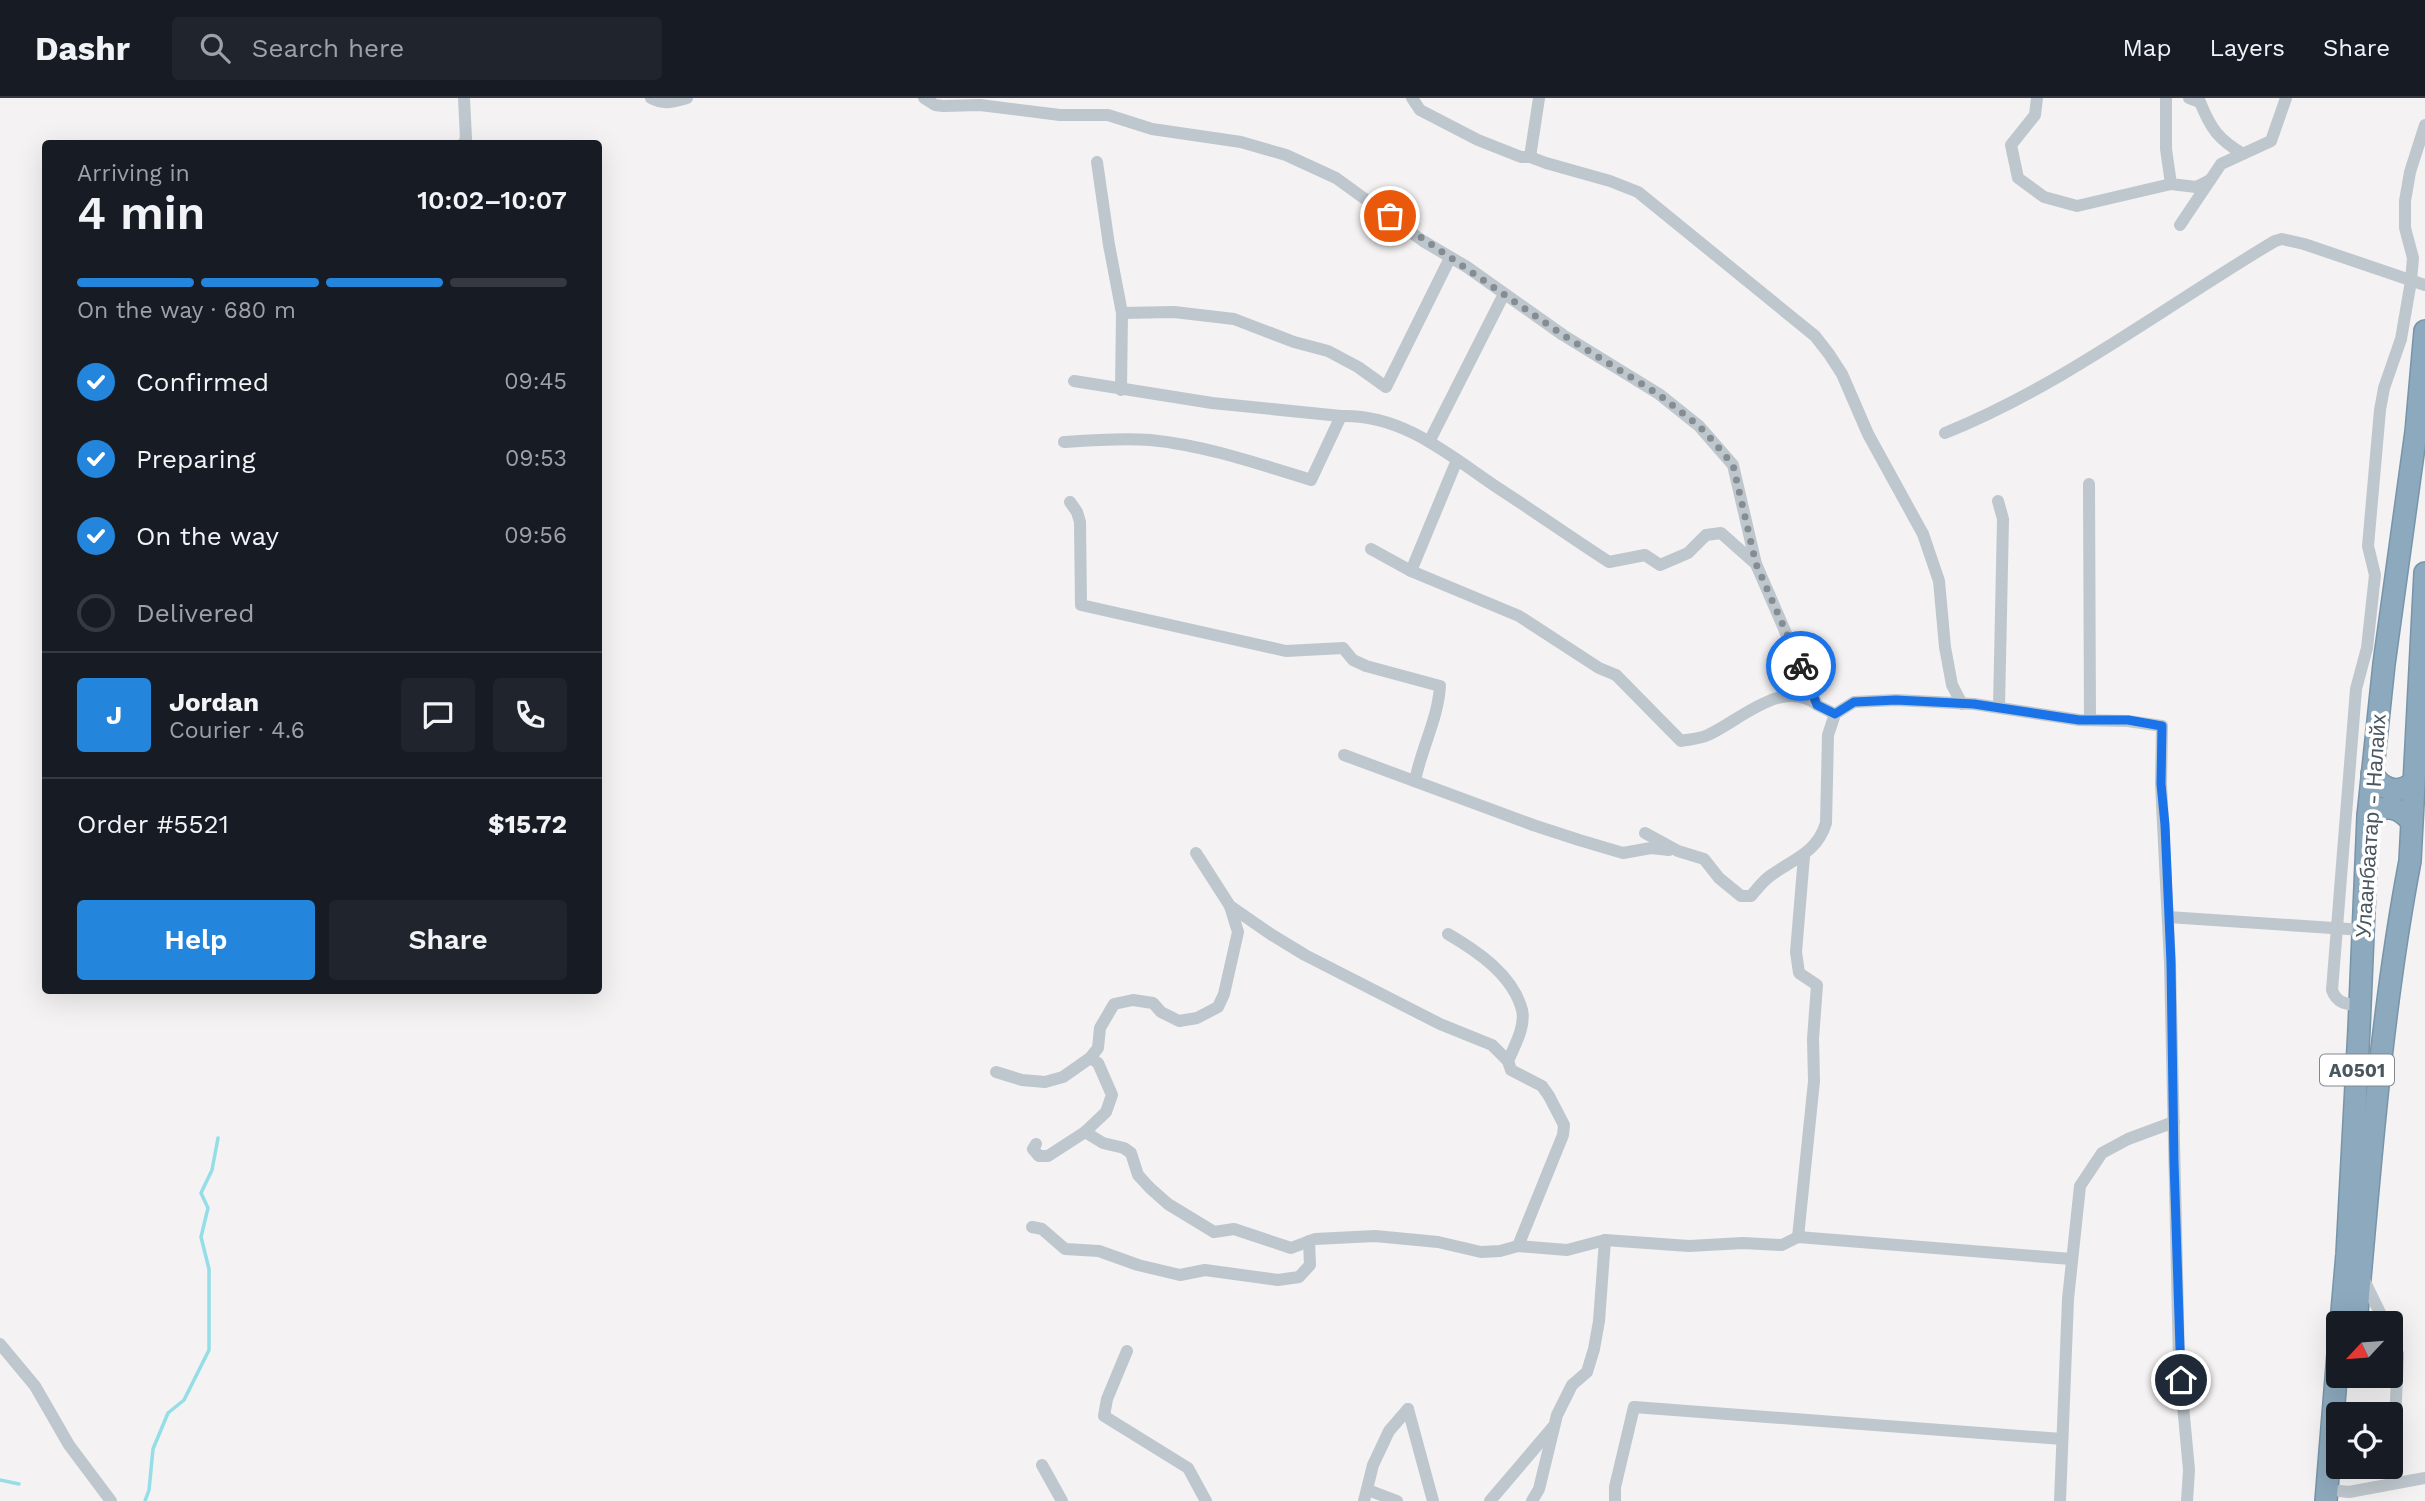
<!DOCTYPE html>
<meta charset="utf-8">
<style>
body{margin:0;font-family:"Work Sans",sans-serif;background:#20242c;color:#f1f3f6;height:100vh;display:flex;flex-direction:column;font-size:26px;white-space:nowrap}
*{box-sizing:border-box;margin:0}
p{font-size:23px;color:#9ea1a6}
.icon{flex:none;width:38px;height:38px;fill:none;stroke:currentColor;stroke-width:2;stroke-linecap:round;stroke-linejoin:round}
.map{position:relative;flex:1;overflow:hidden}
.panel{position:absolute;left:42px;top:42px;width:560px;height:854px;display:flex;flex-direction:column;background:#171b24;border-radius:7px;box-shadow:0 7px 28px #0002}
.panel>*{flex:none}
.needle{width:46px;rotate:244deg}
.controls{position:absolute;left:2326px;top:1213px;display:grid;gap:14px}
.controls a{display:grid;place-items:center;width:77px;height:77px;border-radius:7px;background:#171b24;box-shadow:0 7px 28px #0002;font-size:35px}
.pin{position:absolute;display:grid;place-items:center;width:60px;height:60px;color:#fff;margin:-30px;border:4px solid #fff;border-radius:50%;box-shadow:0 2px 7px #0007}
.courier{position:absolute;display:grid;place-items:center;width:70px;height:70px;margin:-35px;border:5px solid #1a73e8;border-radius:50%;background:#fff;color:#222;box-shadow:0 2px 9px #0007}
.summary em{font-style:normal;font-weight:600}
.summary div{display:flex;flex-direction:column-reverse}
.summary{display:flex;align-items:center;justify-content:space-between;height:119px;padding:0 35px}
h1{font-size:46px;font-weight:600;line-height:52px}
.bar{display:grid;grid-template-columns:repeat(4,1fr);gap:10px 7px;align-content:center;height:84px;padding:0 35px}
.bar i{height:9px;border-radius:5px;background:#363941}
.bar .on{background:#2485dc}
.bar p{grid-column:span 4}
.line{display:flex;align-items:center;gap:18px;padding:0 35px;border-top:2px solid #363941}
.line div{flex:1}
.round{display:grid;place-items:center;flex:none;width:74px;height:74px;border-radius:7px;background:#20242c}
ol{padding:0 35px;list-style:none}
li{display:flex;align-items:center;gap:21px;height:77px}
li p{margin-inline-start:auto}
li .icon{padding:7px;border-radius:50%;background:#2485dc;color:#fff;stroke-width:4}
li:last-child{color:#9ea1a6}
li i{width:38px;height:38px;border:4px solid #363941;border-radius:50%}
.button{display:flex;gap:14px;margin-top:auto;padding:14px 35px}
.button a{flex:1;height:80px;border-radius:7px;background:#2485dc;color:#fff;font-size:28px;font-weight:600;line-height:80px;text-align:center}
.button a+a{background:#20242c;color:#f1f3f6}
header{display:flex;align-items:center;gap:42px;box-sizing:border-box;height:98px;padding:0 35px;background:#171b24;border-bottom:2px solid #363941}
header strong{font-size:33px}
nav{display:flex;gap:38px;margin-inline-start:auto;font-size:24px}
.search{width:490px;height:63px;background:#20242c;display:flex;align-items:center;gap:18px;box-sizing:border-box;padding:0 24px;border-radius:7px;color:#9ea1a6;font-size:26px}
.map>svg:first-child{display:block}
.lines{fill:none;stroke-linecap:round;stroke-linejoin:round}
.stream{stroke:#94dee8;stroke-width:3.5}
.highway-casing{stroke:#7894a9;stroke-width:24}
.street{stroke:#bec7cd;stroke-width:12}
.highway{stroke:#8da9bd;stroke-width:21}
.done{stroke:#868d92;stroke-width:7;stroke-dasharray:0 12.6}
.route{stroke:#1a73e8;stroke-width:9}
.labels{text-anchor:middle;stroke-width:7;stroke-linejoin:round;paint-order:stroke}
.shield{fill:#fff;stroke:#80898f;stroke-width:2}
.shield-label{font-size:19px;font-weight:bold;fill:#4a575f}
.street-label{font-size:21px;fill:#4a575f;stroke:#fff}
</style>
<header>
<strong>Dashr</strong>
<div class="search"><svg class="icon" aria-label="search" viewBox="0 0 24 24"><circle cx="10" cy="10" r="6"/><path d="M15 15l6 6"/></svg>Search here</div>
<nav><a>Map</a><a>Layers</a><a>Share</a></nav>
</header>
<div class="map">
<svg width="2425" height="1403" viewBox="0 0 2425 1403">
<rect width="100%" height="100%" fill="#f4f2f2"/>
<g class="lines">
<g class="stream">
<polyline points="0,1382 19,1386"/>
<polyline points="145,1403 149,1392 153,1351 168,1315 184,1302 209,1252 209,1171 201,1139 208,1110 201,1095 212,1072 218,1040"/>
</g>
<g class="highway-casing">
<g id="highway">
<path d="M2372 676C2383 692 2397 697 2413 685"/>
<path d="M2368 718C2384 706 2398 707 2411 723"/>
<polyline points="2341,1225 2347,1156 2359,931 2368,718 2384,566 2416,334 2425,233"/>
<path d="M2356 1225C2370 1071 2381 915 2410 763L2425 475"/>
<polyline points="2326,1403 2338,1256"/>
</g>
</g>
<g class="street">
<path d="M651 0C664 7 673 4 687 0"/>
<polyline points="924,0 935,7 943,8 980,7 1060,17 1108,17 1152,31 1241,44 1286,57 1336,80 1423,143 1467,169 1563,237 1659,296 1699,328 1733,367 1756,466 1817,607 1835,616"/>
<polyline points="1412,0 1420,12 1478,42 1521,59 1530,59 1546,65 1610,83 1638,94 1815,238 1829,256 1842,276 1868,336 1923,436 1939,483 1945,549 1952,587 1962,606"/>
<polyline points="2037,0 2035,17 2011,47 2018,80 2044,99 2077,108 2171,86"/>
<polyline points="2166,0 2166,51 2171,86 2196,89 2210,82"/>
<path d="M2189 0 2200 4C2211 31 2218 41 2243 56"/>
<polyline points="463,46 466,41 464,0"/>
<polyline points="1530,59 1539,0"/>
<polyline points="1097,64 1109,147 1122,215 1121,292"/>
<polyline points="2180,127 2221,66 2271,43 2286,0"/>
<polyline points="1122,215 1174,214 1234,221 1294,244 1328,253 1358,269 1386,289 1450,160"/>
<path d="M1074 283 1212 305 1341 318C1403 316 1449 357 1498 390 1535 414 1572 440 1609 464L1645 457 1660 467 1688 455 1706 437 1721 435 1756 466"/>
<path d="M1945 335C2062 288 2167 207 2275 143L2282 141 2304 146 2425 187"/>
<polyline points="1430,342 1504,196"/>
<path d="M1064 344C1093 342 1121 340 1150 342 1204 347 1259 366 1311 382L1341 318"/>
<polyline points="2089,386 2090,622"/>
<polyline points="1998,403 2003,421 1999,609"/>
<path d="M1070 404 1077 414 1080 424 1081 507 1286 553 1343 550 1353 562 1366 568 1440 588C1438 621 1421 651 1415 683"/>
<polyline points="1371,451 1411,473 1457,362"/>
<path d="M1411 473 1519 518 1599 570 1616 577 1681 643C1690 641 1700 641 1708 637 1739 623 1782 580 1816 606"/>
<polyline points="1344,657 1533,727 1579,742 1623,755 1651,750 1669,752"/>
<path d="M1645 735 1678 753 1704 761 1719 780 1741 798H1751C1757 791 1763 783 1770 778 1793 761 1817 755 1826 725L1828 637 1835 616 1854 604 1896 602 1974 606 2079 622 2128 623 2162 628 2161 686 2170 865 2179 1264 2189 1372 2187 1403"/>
<polyline points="1196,755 1230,808 1272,837 1305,857 1440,926 1492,947 1508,963"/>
<polyline points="2168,819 2363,832"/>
<path d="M1448 836C1477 853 1513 877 1522 912 1526 928 1514 949 1508 963L1511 972 1542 988 1549 998 1564 1027 1563 1037 1518 1148"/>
<path d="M2360 908C2347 906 2337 906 2332 892L2356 591 2367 550 2375 477 2368 448 2380 312 2384 290 2401 241 2411 183 2413 160 2405 130V103L2410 74 2425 27"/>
<polyline points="996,974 1022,982 1045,984 1063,979 1090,960 1098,950 1100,930 1114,906 1133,902 1153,905 1161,914 1179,923 1197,920 1218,909 1224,896 1238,834 1230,808"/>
<polyline points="1085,1034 1106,1014 1112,997 1098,965 1090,960"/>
<polyline points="1036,1046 1033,1051 1039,1058 1048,1058 1085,1034 1103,1045 1124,1050 1131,1055 1138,1077 1150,1090 1168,1106 1214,1134 1234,1131 1291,1150 1315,1141 1375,1138 1438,1144 1481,1154 1500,1153 1518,1148 1567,1152 1605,1142 1689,1148 1743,1145 1782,1147 1798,1139 2071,1161"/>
<polyline points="1032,1129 1042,1131 1065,1151 1099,1153 1138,1167 1180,1177 1205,1172 1278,1182 1299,1179 1310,1167 1309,1143"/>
<polyline points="1798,1139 1814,983 1813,941 1817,887 1799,875 1796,854 1804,758"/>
<polyline points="2362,1178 2385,1225"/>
<polyline points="2390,1238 2398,1256 2395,1325 2390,1328"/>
<polyline points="0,1246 35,1288 69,1347 111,1403"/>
<polyline points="1127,1253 1107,1301 1104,1318 1188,1370 1206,1403"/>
<polyline points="1408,1311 1433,1403"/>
<polyline points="1042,1367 1062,1403"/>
<polyline points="1368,1392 1397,1403"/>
<polyline points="2340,1393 2349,1394 2425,1380"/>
<polyline points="1364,1403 1373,1367 1389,1333 1408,1311"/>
<polyline points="1490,1403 1553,1329"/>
<polyline points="1532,1403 1539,1391 1557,1317 1572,1287 1587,1274 1594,1251 1599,1223 1605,1142"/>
<polyline points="1615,1403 1615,1389 1634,1309 2062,1341"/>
<polyline points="2060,1403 2068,1201 2080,1088 2102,1055 2128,1041 2174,1024"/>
</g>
<use href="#highway" class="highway"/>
</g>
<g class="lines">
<polyline class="done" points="1390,118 1563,237 1658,296 1699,328 1713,343 1733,367 1756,466 1801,568"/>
<polyline class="route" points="1801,568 1817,607 1835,616 1854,604 1896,602 1974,606 2079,622 2128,622 2162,628 2161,686 2165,727 2171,865 2174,1064 2181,1282"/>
</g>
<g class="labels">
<rect class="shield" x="2320" y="956.5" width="74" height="31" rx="5"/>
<g class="shield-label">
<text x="2357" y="979">A0501</text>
</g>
<g class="street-label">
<text transform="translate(2371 728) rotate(-86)" y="7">Улаанбаатар - Налайх</text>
</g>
</g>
</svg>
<div class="controls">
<a><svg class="needle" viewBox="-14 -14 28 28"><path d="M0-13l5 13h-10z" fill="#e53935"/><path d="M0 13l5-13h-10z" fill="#9ea1a6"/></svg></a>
<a><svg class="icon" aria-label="locate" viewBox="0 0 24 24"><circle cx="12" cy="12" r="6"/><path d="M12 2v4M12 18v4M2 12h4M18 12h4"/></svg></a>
</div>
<div class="pin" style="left:1390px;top:118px;background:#ea580c"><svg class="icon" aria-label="bag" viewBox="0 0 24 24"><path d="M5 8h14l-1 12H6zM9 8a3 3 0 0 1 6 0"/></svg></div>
<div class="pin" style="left:2181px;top:1282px;background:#1f2937"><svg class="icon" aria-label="home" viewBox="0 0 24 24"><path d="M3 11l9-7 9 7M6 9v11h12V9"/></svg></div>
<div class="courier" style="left:1801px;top:568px"><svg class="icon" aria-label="bike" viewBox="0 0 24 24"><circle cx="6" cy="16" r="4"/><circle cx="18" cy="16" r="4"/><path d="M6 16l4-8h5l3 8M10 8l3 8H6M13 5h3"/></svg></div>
<section class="panel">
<div class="summary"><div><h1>4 min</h1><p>Arriving in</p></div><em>10:02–10:07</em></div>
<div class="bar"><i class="on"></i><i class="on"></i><i class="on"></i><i></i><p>On the way · 680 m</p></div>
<ol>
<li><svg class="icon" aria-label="check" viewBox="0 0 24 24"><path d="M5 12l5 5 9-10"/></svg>Confirmed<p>09:45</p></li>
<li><svg class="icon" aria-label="check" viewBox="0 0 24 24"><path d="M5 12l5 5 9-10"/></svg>Preparing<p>09:53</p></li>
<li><svg class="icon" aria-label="check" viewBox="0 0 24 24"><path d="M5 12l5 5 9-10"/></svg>On the way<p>09:56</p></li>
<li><i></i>Delivered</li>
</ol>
<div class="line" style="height:126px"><b class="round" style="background:#2485dc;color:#fff">J</b><div><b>Jordan</b><p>Courier · 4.6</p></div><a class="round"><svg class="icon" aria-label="chat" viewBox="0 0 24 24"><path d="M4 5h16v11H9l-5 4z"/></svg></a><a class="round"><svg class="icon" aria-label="phone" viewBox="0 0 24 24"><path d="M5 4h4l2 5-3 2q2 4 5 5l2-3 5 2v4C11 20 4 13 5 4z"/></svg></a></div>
<div class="line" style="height:91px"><div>Order #5521</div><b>$15.72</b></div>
<div class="button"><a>Help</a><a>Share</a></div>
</section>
</div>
